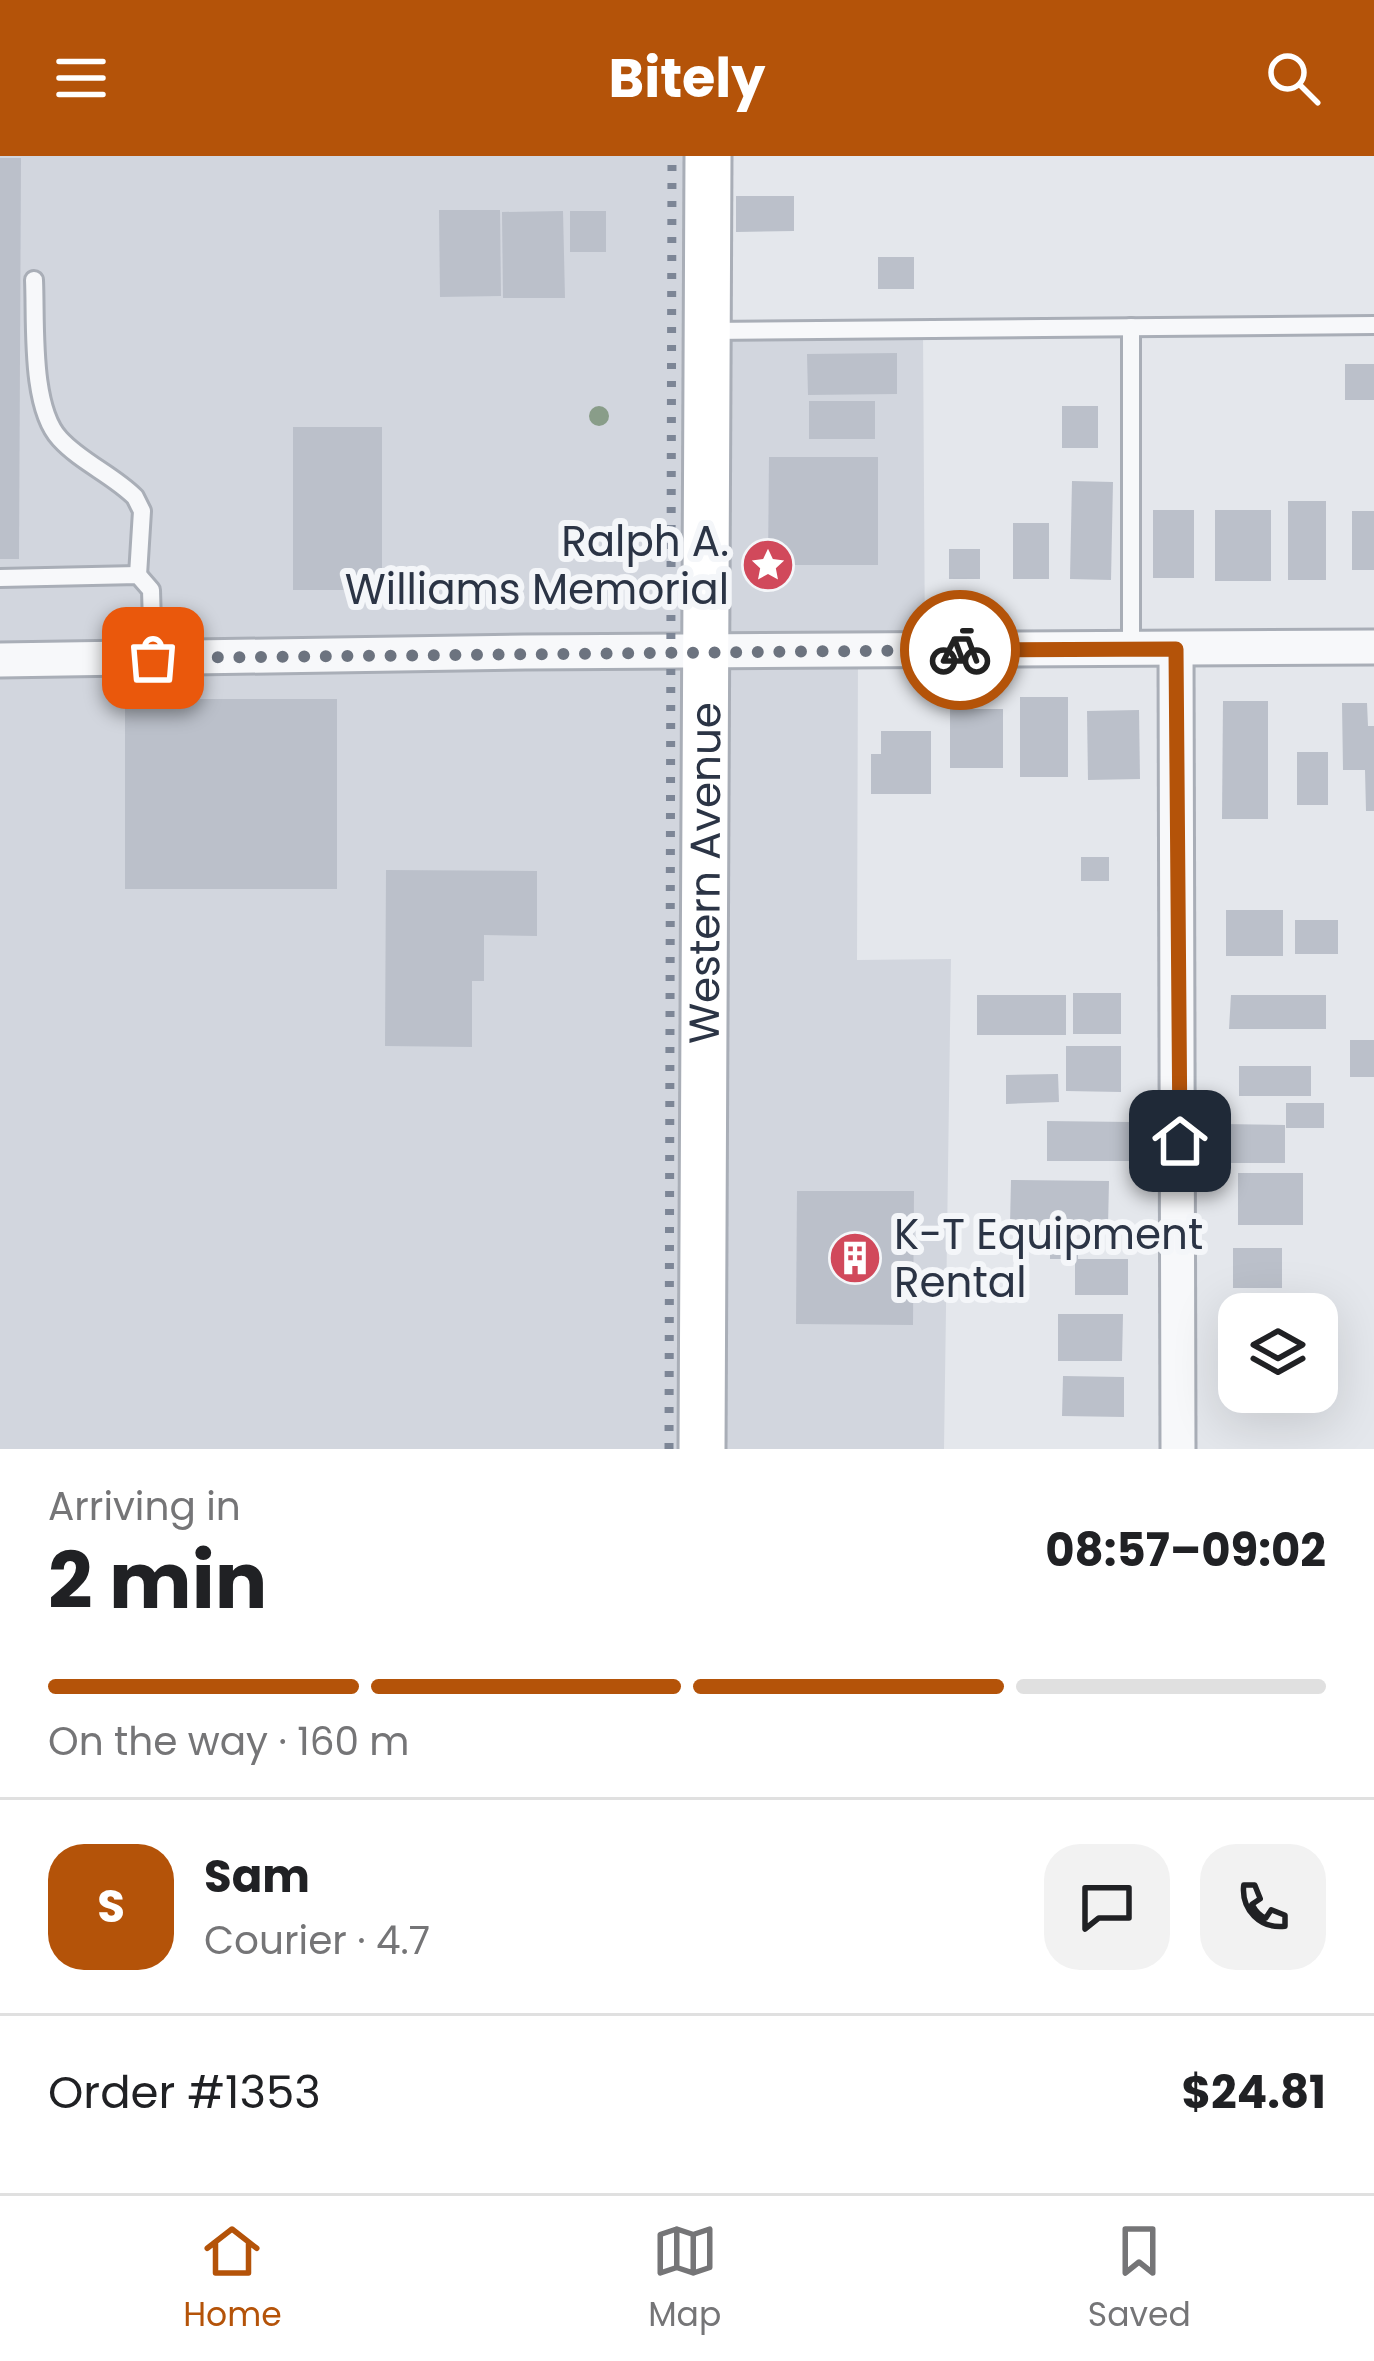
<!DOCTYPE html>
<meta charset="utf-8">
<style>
body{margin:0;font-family:Poppins,sans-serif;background:#f2f2f2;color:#202124;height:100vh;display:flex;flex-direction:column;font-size:45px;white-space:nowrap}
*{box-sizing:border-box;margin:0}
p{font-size:39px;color:#757577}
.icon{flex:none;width:66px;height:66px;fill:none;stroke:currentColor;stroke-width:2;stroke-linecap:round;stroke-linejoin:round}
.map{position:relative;height:1293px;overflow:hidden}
.panel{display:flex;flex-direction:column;background:#fff;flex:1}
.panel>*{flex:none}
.controls{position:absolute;left:1218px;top:1137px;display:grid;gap:24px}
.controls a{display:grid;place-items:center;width:120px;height:120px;border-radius:24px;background:#fff;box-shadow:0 12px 48px #0002;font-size:60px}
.pin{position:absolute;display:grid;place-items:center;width:102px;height:102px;color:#fff;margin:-51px;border-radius:24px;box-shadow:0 6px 18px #0006}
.courier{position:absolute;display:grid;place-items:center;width:120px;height:120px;margin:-60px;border:9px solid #b45309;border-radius:50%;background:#fff;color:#222;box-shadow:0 3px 15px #0007}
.summary em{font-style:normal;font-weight:700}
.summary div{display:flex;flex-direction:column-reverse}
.summary{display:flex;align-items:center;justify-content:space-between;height:204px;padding:0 48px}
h1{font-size:78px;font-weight:700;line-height:90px}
.bar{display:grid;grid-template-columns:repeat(4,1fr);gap:18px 12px;align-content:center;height:144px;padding:0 48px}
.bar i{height:15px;border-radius:9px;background:#e0e0e0}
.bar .active{background:#b45309}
.bar p{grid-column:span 4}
.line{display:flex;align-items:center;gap:30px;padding:0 48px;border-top:3px solid #e0e0e0}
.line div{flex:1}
.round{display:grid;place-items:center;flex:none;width:126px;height:126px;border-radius:36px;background:#f2f2f2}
header{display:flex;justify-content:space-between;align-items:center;height:156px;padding:0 48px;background:#b45309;color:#fff;font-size:54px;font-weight:700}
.tab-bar{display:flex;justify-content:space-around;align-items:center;height:168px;border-top:3px solid #e0e0e0;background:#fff;font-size:33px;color:#757577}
.tab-bar a{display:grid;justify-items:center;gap:6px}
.tab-bar .active{color:#b45309}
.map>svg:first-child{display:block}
.built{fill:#d2d6de}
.building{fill:#bbc0ca}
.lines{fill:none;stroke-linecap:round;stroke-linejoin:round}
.service-casing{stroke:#a9aeb7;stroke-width:22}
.minor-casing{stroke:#a9aeb7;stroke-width:39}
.secondary-casing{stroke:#a9aeb7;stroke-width:51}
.service{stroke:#f7f8fa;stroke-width:16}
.minor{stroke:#f7f8fa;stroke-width:33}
.secondary{stroke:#fff;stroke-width:45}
.rail{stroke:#7d8696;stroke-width:9;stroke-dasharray:6 12;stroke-linecap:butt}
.tree{fill:#899d89}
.done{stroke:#6c737f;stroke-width:12;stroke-dasharray:0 21.6}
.route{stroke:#b45309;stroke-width:15}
.labels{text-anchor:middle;stroke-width:12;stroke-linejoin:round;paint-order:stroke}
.poi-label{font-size:42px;fill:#2b3445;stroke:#f4f6f9;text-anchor:end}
.street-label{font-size:42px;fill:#2b3445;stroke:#f4f6f9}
</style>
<header><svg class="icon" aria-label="menu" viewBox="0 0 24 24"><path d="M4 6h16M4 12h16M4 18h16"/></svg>Bitely<svg class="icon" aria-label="search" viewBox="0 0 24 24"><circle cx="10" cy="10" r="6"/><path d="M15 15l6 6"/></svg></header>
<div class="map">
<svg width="1374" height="1293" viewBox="0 0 1374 1293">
<rect width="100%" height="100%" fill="#e4e7ec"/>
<polygon class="built" points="0,0 708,0 707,175 923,174 925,495 858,496 857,804 951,803 944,1293 0,1293"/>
<g class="building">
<polygon points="0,2 21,2 19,403 0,403"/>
<polygon points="736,40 794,40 794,75 736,76"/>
<polygon points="439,54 500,54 501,140 440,141"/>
<polygon points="563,55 565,142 503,142 502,56"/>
<rect x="570" y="55" width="36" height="41"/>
<rect x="878" y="101" width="36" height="32"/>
<polygon points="897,197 897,238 808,239 807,198"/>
<rect x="1345" y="208" width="29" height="36"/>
<rect x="809" y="245" width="66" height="38"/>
<rect x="1062" y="250" width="36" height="42"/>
<rect x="293" y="271" width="89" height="163"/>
<polygon points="769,301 878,301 878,409 768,409"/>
<polygon points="1072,325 1113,326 1111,424 1070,423"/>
<rect x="1288" y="345" width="38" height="79"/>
<rect x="1153" y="354" width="41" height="68"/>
<rect x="1215" y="354" width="56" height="71"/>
<rect x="1352" y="355" width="22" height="59"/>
<rect x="1013" y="367" width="36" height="56"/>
<rect x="949" y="393" width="31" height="30"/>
<rect x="1020" y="541" width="48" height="80"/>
<rect x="125" y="543" width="212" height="190"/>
<polygon points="1223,545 1268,545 1268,663 1222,663"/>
<polygon points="1342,547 1367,547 1368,570 1374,570 1374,655 1366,655 1365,614 1343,614"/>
<rect x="950" y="553" width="53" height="59"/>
<polygon points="1139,554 1140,623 1088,624 1087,555"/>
<polygon points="881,575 931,575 931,638 871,638 871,598 881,598"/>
<rect x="1297" y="596" width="31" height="53"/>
<rect x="1081" y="701" width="28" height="24"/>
<polygon points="386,714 537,715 537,780 484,779 484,825 472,825 472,891 385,890"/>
<rect x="1226" y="754" width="57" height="46"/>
<rect x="1295" y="764" width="43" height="34"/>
<rect x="1073" y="837" width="48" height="41"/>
<rect x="977" y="839" width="89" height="40"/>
<polygon points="1231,839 1326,839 1326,873 1229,873"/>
<rect x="1350" y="884" width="24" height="37"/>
<polygon points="1066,890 1121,890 1121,936 1066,935"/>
<rect x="1239" y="910" width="72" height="30"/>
<polygon points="1058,918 1059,946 1006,948 1006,919"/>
<rect x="1286" y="947" width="38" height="25"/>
<polygon points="1047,965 1130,966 1130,1005 1047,1005"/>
<polygon points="1222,968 1285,969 1285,1007 1222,1007"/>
<rect x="1238" y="1017" width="65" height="52"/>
<polygon points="1011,1024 1109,1025 1108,1070 1010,1069"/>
<polygon points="797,1035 914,1035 913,1169 796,1168"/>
<polygon points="1050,1088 1078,1088 1078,1103 1128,1103 1128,1139 1075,1139 1075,1103 1050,1103"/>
<rect x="1233" y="1092" width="49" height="40"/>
<polygon points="1234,1153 1295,1153 1295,1158 1239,1158 1239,1189 1234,1189"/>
<polygon points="1058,1158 1123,1158 1122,1205 1058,1205"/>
<polygon points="1063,1220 1124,1221 1124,1261 1062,1260"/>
</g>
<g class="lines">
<g class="service-casing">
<g id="service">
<path d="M34 124C36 167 30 251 60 283 81 306 113 319 135 341L142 355 138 419"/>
<polyline points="708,175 1374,169"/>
<polyline points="0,422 138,419 151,434 153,502"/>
<polyline points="1131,493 1131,171"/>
</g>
</g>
<g class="minor-casing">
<g id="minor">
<polyline points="1176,493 1178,1293"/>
<polyline points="0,504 525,496 1374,491"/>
</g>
</g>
<g class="secondary-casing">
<g id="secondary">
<path id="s1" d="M702 1293 708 0"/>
</g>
</g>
<use href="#service" class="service"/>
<use href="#minor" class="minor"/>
<use href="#secondary" class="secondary"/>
<polyline class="rail" points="669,1293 672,0"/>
</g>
<circle class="tree" cx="599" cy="260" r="10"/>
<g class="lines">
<polyline class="done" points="153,502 960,494"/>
<polyline class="route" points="960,494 1176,493 1180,985"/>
</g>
<defs>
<g id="sight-disc" transform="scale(2.7)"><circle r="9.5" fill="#d1495b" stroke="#f4f6f9"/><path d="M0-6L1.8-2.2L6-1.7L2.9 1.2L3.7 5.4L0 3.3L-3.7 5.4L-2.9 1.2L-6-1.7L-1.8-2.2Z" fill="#fff"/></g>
<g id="building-disc" transform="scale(2.7)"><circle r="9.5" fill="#d1495b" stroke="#f4f6f9"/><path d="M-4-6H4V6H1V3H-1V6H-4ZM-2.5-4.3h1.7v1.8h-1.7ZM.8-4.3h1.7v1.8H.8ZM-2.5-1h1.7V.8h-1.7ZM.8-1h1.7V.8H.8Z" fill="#fff"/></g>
</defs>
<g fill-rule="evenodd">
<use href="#sight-disc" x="768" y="409"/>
<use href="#building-disc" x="855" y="1102"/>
</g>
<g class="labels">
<g class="poi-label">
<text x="729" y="400">Ralph A.<tspan x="729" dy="48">Williams Memorial</tspan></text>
<text x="894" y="1093" text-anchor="start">K-T Equipment<tspan x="894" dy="48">Rental</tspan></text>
</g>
<g class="street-label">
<text dy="15" stroke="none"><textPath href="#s1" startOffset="576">Western Avenue</textPath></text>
</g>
</g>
</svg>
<div class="controls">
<a><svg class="icon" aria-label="layers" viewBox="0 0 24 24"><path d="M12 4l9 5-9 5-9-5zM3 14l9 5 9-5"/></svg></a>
</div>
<div class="pin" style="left:153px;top:502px;background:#ea580c"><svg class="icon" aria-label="bag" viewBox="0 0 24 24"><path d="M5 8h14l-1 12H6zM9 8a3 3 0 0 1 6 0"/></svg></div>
<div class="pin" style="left:1180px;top:985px;background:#1f2937"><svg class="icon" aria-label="home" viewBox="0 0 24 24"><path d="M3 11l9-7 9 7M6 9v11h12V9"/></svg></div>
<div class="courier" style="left:960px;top:494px"><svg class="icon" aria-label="bike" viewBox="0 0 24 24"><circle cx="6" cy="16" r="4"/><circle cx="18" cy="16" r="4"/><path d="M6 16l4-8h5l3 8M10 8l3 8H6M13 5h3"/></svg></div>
</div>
<section class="panel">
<div class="summary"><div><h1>2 min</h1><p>Arriving in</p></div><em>08:57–09:02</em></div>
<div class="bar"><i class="active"></i><i class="active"></i><i class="active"></i><i></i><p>On the way · 160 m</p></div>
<div class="line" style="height:216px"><b class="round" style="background:#b45309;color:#fff">S</b><div><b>Sam</b><p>Courier · 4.7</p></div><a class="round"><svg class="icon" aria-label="chat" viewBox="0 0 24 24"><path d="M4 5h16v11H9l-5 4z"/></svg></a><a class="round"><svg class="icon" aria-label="phone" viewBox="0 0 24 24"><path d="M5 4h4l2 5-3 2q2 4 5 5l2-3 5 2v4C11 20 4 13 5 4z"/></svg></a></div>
<div class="line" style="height:156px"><div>Order #1353</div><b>$24.81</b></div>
</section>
<nav class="tab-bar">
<a class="active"><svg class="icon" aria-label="home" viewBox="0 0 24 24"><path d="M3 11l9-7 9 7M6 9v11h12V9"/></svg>Home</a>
<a><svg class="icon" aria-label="map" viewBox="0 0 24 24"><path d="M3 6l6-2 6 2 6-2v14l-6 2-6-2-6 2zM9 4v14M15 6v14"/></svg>Map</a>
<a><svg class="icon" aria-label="saved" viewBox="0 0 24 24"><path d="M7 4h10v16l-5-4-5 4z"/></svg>Saved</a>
</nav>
